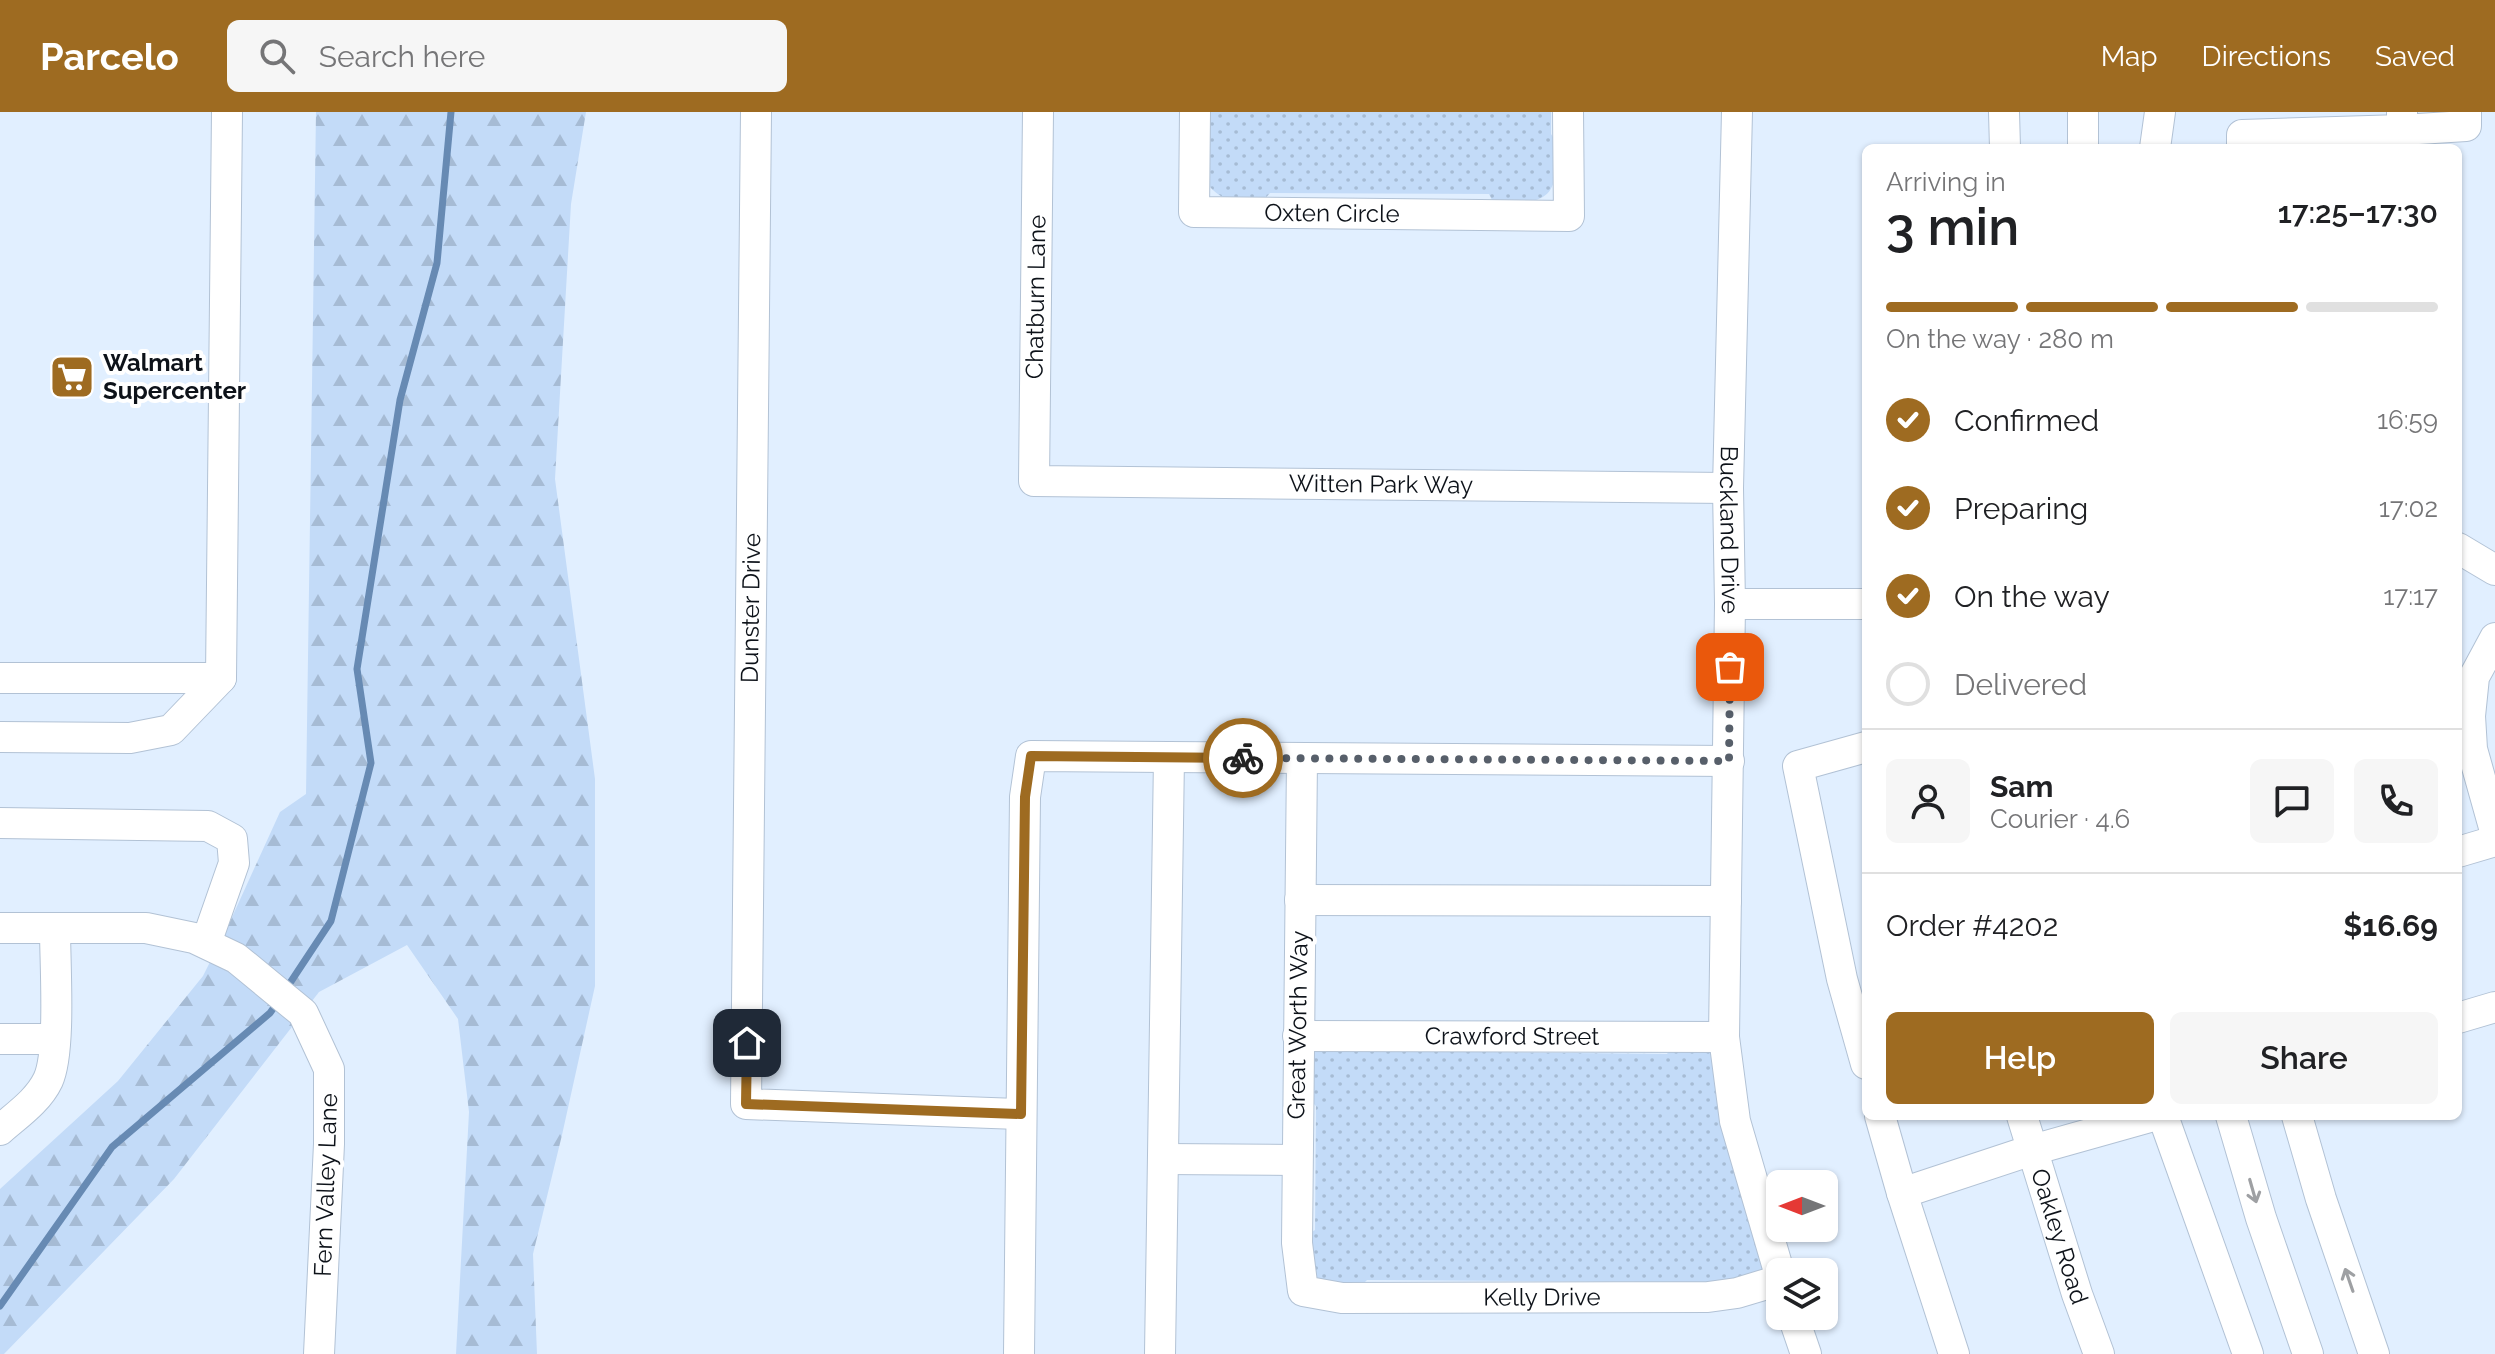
<!DOCTYPE html>
<meta charset="utf-8">
<style>
body{margin:0;font-family:Raleway,sans-serif;background:#f6f6f6;color:#202124;height:100vh;display:flex;flex-direction:column;font-size:30px;white-space:nowrap}
*{box-sizing:border-box;margin:0}
p{font-size:26px;color:#757577}
.icon{flex:none;width:44px;height:44px;fill:none;stroke:currentColor;stroke-width:2;stroke-linecap:round;stroke-linejoin:round}
.map{position:relative;flex:1;overflow:hidden}
.drawer{position:absolute;left:1862px;top:32px;width:600px;height:976px;display:flex;flex-direction:column;background:#fff;border-radius:12px;box-shadow:0 2px 6px #0004}
.drawer>*{flex:none}
.needle{width:52px;rotate:270deg}
.tools{position:absolute;left:1766px;top:1058px;display:grid;gap:16px}
.tools a{display:grid;place-items:center;width:72px;height:72px;border-radius:12px;background:#fff;box-shadow:0 2px 6px #0004;font-size:40px}
.pin{position:absolute;display:grid;place-items:center;width:68px;height:68px;color:#fff;margin:-34px;border-radius:16px;box-shadow:0 4px 12px #0006}
.courier{position:absolute;display:grid;place-items:center;width:80px;height:80px;margin:-40px;border:6px solid #9e6b21;border-radius:50%;background:#fff;color:#222;box-shadow:0 2px 10px #0007}
.summary em{font-style:normal;font-weight:600}
.summary div{display:flex;flex-direction:column-reverse}
.summary{display:flex;align-items:center;justify-content:space-between;height:136px;padding:0 24px}
h1{font-size:52px;font-weight:600;line-height:60px}
.bar{display:grid;grid-template-columns:repeat(4,1fr);gap:12px 8px;align-content:center;height:96px;padding:0 24px}
.bar i{height:10px;border-radius:6px;background:#e0e0e0}
.bar .on{background:#9e6b21}
.bar p{grid-column:span 4}
.line{display:flex;align-items:center;gap:20px;padding:0 24px;border-top:2px solid #e0e0e0}
.line div{flex:1}
.round{display:grid;place-items:center;flex:none;width:84px;height:84px;border-radius:12px;background:#f6f6f6}
ol{padding:0 24px;list-style:none}
li{display:flex;align-items:center;gap:24px;height:88px}
li p{margin-inline-start:auto}
li .icon{padding:8px;border-radius:50%;background:#9e6b21;color:#fff;stroke-width:4}
li:last-child{color:#757577}
li i{width:44px;height:44px;border:4px solid #e0e0e0;border-radius:50%}
.action{display:flex;gap:16px;margin-top:auto;padding:16px 24px}
.action a{flex:1;height:92px;border-radius:12px;background:#9e6b21;color:#fff;font-size:32px;font-weight:600;line-height:92px;text-align:center}
.action a+a{background:#f6f6f6;color:#202124}
header{display:flex;align-items:center;gap:48px;box-sizing:border-box;height:112px;padding:0 40px;background:#9e6b21;color:#fff}
header strong{font-size:38px}
nav{display:flex;gap:44px;margin-inline-start:auto;font-size:28px}
.search{width:560px;height:72px;background:#f6f6f6;display:flex;align-items:center;gap:20px;box-sizing:border-box;padding:0 28px;border-radius:12px;color:#757577;font-size:30px}
.map>svg:first-child{display:block}
.forest{fill:url(#forest-firs)}
.park{fill:url(#park-dots)}
.lines{fill:none;stroke-linecap:round;stroke-linejoin:round}
.stream{stroke:#678ab3;stroke-width:7}
.minor-casing{stroke:#b2c2d5;stroke-width:32}
.minor{stroke:#fff;stroke-width:30}
.oneway{stroke:#9ea0a3}
.done{stroke:#575f6a;stroke-width:8;stroke-dasharray:0 14.4}
.route{stroke:#9e6b21;stroke-width:10}
.labels{text-anchor:middle;stroke-width:8;stroke-linejoin:round;paint-order:stroke}
.street-label{font-size:24px;fill:#0d1219;stroke:#fff}
.poi-label{font-size:24px;font-weight:bold;fill:#0d1219;stroke:#fff;text-anchor:start}
</style>
<header>
<strong>Parcelo</strong>
<div class="search"><svg class="icon" aria-label="search" viewBox="0 0 24 24"><circle cx="10" cy="10" r="6"/><path d="M15 15l6 6"/></svg>Search here</div>
<nav><a>Map</a><a>Directions</a><a>Saved</a></nav>
</header>
<div class="map">
<svg width="2495" height="1242" viewBox="0 0 2495 1242">
<defs>
<pattern id="forest-firs" width="22" height="20" patternUnits="userSpaceOnUse" patternTransform="scale(2)"><rect width="22" height="20" fill="#c3dbf8"/><path d="M5 1l3.5 6h-7zM16 11l3.5 6h-7z" fill="#a6bbd4"/></pattern>
<pattern id="park-dots" width="8" height="8" patternUnits="userSpaceOnUse" patternTransform="scale(2)"><rect width="8" height="8" fill="#c3dbf8"/><path d="M2 2h.1M6 6h.1" fill="none" stroke="#a6bbd4" stroke-width="1.8" stroke-linecap="round"/></pattern>
</defs>
<rect width="100%" height="100%" fill="#e1efff"/>
<polygon class="forest" points="316,0 586,0 571,92 555,367 595,667 595,874 562,1023 533,1142 537,1242 456,1242 469,1000 458,907 407,833 319,880 174,1067 4,1242 0,1242 0,1077 118,969 203,864 228,814 280,700 306,682"/>
<g class="park">
<path d="M1206 0H1551V22C1558 32 1556 40 1556 52 1556 96 1528 90 1493 90L1489 82 1270 81 1263 89C1240 89 1222 92 1207 71Z"/>
<polygon points="1674,932 1718,941 1719,997 1750,1115 1762,1127 1769,1147 1762,1163 1715,1170 1367,1168 1359,1176 1328,1175 1312,1163 1307,1123 1315,1118 1316,994 1309,987 1313,938 1667,942"/>
</g>
<g class="lines">
<g class="stream">
<polyline points="286,877 331,809 371,651 357,557 400,288 437,151 451,0"/>
<polyline points="0,1194 112,1035 270,901 277,891"/>
</g>
<g class="minor-casing">
<g id="minor">
<polyline points="756,0 746,992 1021,1002"/>
<path id="s1" d="M1038 0 1034 369 1728 376"/>
<path id="s2" d="M1195 0 1194 100 1569 104 1568 0"/>
<path id="s3" d="M1737 0 1728 376 1730 492 1724 925 1735 1009 1780 1163"/>
<polyline points="2004,0 2005,36"/>
<polyline points="2083,0 2083,36"/>
<polyline points="2155,36 2160,0"/>
<polyline points="2242,36 2242,23 2402,18 2402,0"/>
<polyline points="2403,36 2402,18 2466,14 2466,0"/>
<polyline points="2458,436 2495,458"/>
<polyline points="1730,492 1866,492"/>
<polyline points="2495,526 2474,565 2470,604 2472,637 2495,719"/>
<polyline points="0,566 221,566 227,0"/>
<polyline points="0,625 130,626 171,618 221,566"/>
<polyline points="1866,635 1798,654 1842,867 1866,952"/>
<path id="s4" d="M1302 647 1297 1131 1303 1179 1342 1186 1708 1185 1737 1181 1780 1168"/>
<polyline points="0,711 208,714 232,727 234,751 206,831"/>
<polyline points="2458,740 2495,729"/>
<polyline points="1300,788 1726,789"/>
<polyline points="0,816 146,816 194,826 236,846 303,901 329,957 329,1032 319,1242"/>
<polyline points="2458,906 2495,895"/>
<path id="s5" d="M1298 924 1724 925"/>
<polyline points="0,927 55,927"/>
<polyline points="1880,1004 1902,1081 1954,1242"/>
<path id="s6" d="M2022 1004 2077 1182 2099 1242"/>
<polyline points="2163,1004 2248,1242"/>
<polyline points="2231,1004 2261,1106 2308,1242"/>
<polyline points="2297,1004 2321,1087 2374,1242"/>
<path d="M0 1018C17 1003 38 989 48 968 61 940 55 852 55 817"/>
<polyline points="1163,1047 1297,1048"/>
<polyline points="1902,1081 2032,1038 2153,1004"/>
<polyline points="1793,1204 1806,1242"/>
<polyline points="1019,1242 1025,685 1031,644 1729,649"/>
<polyline points="1160,1242 1169,645"/>
</g>
</g>
<use href="#minor" class="minor"/>
</g>
<defs><path id="oneway-shaft" d="M-6 0H5M1.5-3L5.5 0L1.5 3" fill="none" stroke-width="1.6" stroke-linecap="round" stroke-linejoin="round" transform="scale(2)"/></defs>
<g class="oneway">
<use href="#oneway-shaft" transform="translate(2253 1079) rotate(74)"/>
<use href="#oneway-shaft" transform="translate(2349 1168) rotate(-109)"/>
</g>
<g class="lines">
<polyline class="done" points="1243,646 1729,649 1730,555"/>
<polyline class="route" points="747,931 746,992 1021,1002 1025,685 1031,644 1243,646"/>
</g>
<defs>
<g id="supermarket-square" transform="scale(2.3)"><rect x="-9" y="-9" width="18" height="18" rx="4" fill="#9e6b21" stroke="#fff"/><path d="M-6-5.5h2.5l.6 2H6L4.5 2H-2.5L-4.4-4H-6ZM-1.5 3.2a1.3 1.3 0 1 0 .1 0ZM3 3.2a1.3 1.3 0 1 0 .1 0Z" fill="#fff"/></g>
</defs>
<g fill-rule="evenodd">
<use href="#supermarket-square" x="72" y="265"/>
</g>
<g class="labels">
<g class="street-label">
<text dy="8" stroke="none"><textPath href="#s2" startOffset="238">Oxten Circle</textPath></text>
<text transform="translate(1036 185) rotate(-89)" y="8">Chatburn Lane</text>
<text dy="8" stroke="none"><textPath href="#s1" startOffset="716">Witten Park Way</textPath></text>
<text dy="8" stroke="none"><textPath href="#s3" startOffset="418">Buckland Drive</textPath></text>
<text transform="translate(751 496) rotate(-89)" y="8">Dunster Drive</text>
<text transform="translate(1298 913) rotate(-89)" y="8">Great Worth Way</text>
<text dy="8" stroke="none"><textPath href="#s5" startOffset="214">Crawford Street</textPath></text>
<text transform="translate(326 1073) rotate(-88)" y="8">Fern Valley Lane</text>
<text dy="8" stroke="none"><textPath href="#s6" startOffset="126">Oakley Road</textPath></text>
<text dy="8" stroke="none"><textPath href="#s4" startOffset="772">Kelly Drive</textPath></text>
</g>
<g class="poi-label">
<text x="103" y="259">Walmart<tspan x="103" dy="28">Supercenter</tspan></text>
</g>
</g>
</svg>
<div class="tools">
<a><svg class="needle" viewBox="-14 -14 28 28"><path d="M0-13l5 13h-10z" fill="#e53935"/><path d="M0 13l5-13h-10z" fill="#757577"/></svg></a>
<a><svg class="icon" aria-label="layers" viewBox="0 0 24 24"><path d="M12 4l9 5-9 5-9-5zM3 14l9 5 9-5"/></svg></a>
</div>
<div class="pin" style="left:1730px;top:555px;background:#ea580c"><svg class="icon" aria-label="bag" viewBox="0 0 24 24"><path d="M5 8h14l-1 12H6zM9 8a3 3 0 0 1 6 0"/></svg></div>
<div class="pin" style="left:747px;top:931px;background:#1f2937"><svg class="icon" aria-label="home" viewBox="0 0 24 24"><path d="M3 11l9-7 9 7M6 9v11h12V9"/></svg></div>
<div class="courier" style="left:1243px;top:646px"><svg class="icon" aria-label="bike" viewBox="0 0 24 24"><circle cx="6" cy="16" r="4"/><circle cx="18" cy="16" r="4"/><path d="M6 16l4-8h5l3 8M10 8l3 8H6M13 5h3"/></svg></div>
<section class="drawer">
<div class="summary"><div><h1>3 min</h1><p>Arriving in</p></div><em>17:25–17:30</em></div>
<div class="bar"><i class="on"></i><i class="on"></i><i class="on"></i><i></i><p>On the way · 280 m</p></div>
<ol>
<li><svg class="icon" aria-label="check" viewBox="0 0 24 24"><path d="M5 12l5 5 9-10"/></svg>Confirmed<p>16:59</p></li>
<li><svg class="icon" aria-label="check" viewBox="0 0 24 24"><path d="M5 12l5 5 9-10"/></svg>Preparing<p>17:02</p></li>
<li><svg class="icon" aria-label="check" viewBox="0 0 24 24"><path d="M5 12l5 5 9-10"/></svg>On the way<p>17:17</p></li>
<li><i></i>Delivered</li>
</ol>
<div class="line" style="height:144px"><a class="round"><svg class="icon" aria-label="person" viewBox="0 0 24 24"><circle cx="12" cy="8" r="4"/><path d="M4 21q1-7 8-7t8 7"/></svg></a><div><b>Sam</b><p>Courier · 4.6</p></div><a class="round"><svg class="icon" aria-label="chat" viewBox="0 0 24 24"><path d="M4 5h16v11H9l-5 4z"/></svg></a><a class="round"><svg class="icon" aria-label="phone" viewBox="0 0 24 24"><path d="M5 4h4l2 5-3 2q2 4 5 5l2-3 5 2v4C11 20 4 13 5 4z"/></svg></a></div>
<div class="line" style="height:104px"><div>Order #4202</div><b>$16.69</b></div>
<div class="action"><a>Help</a><a>Share</a></div>
</section>
</div>
